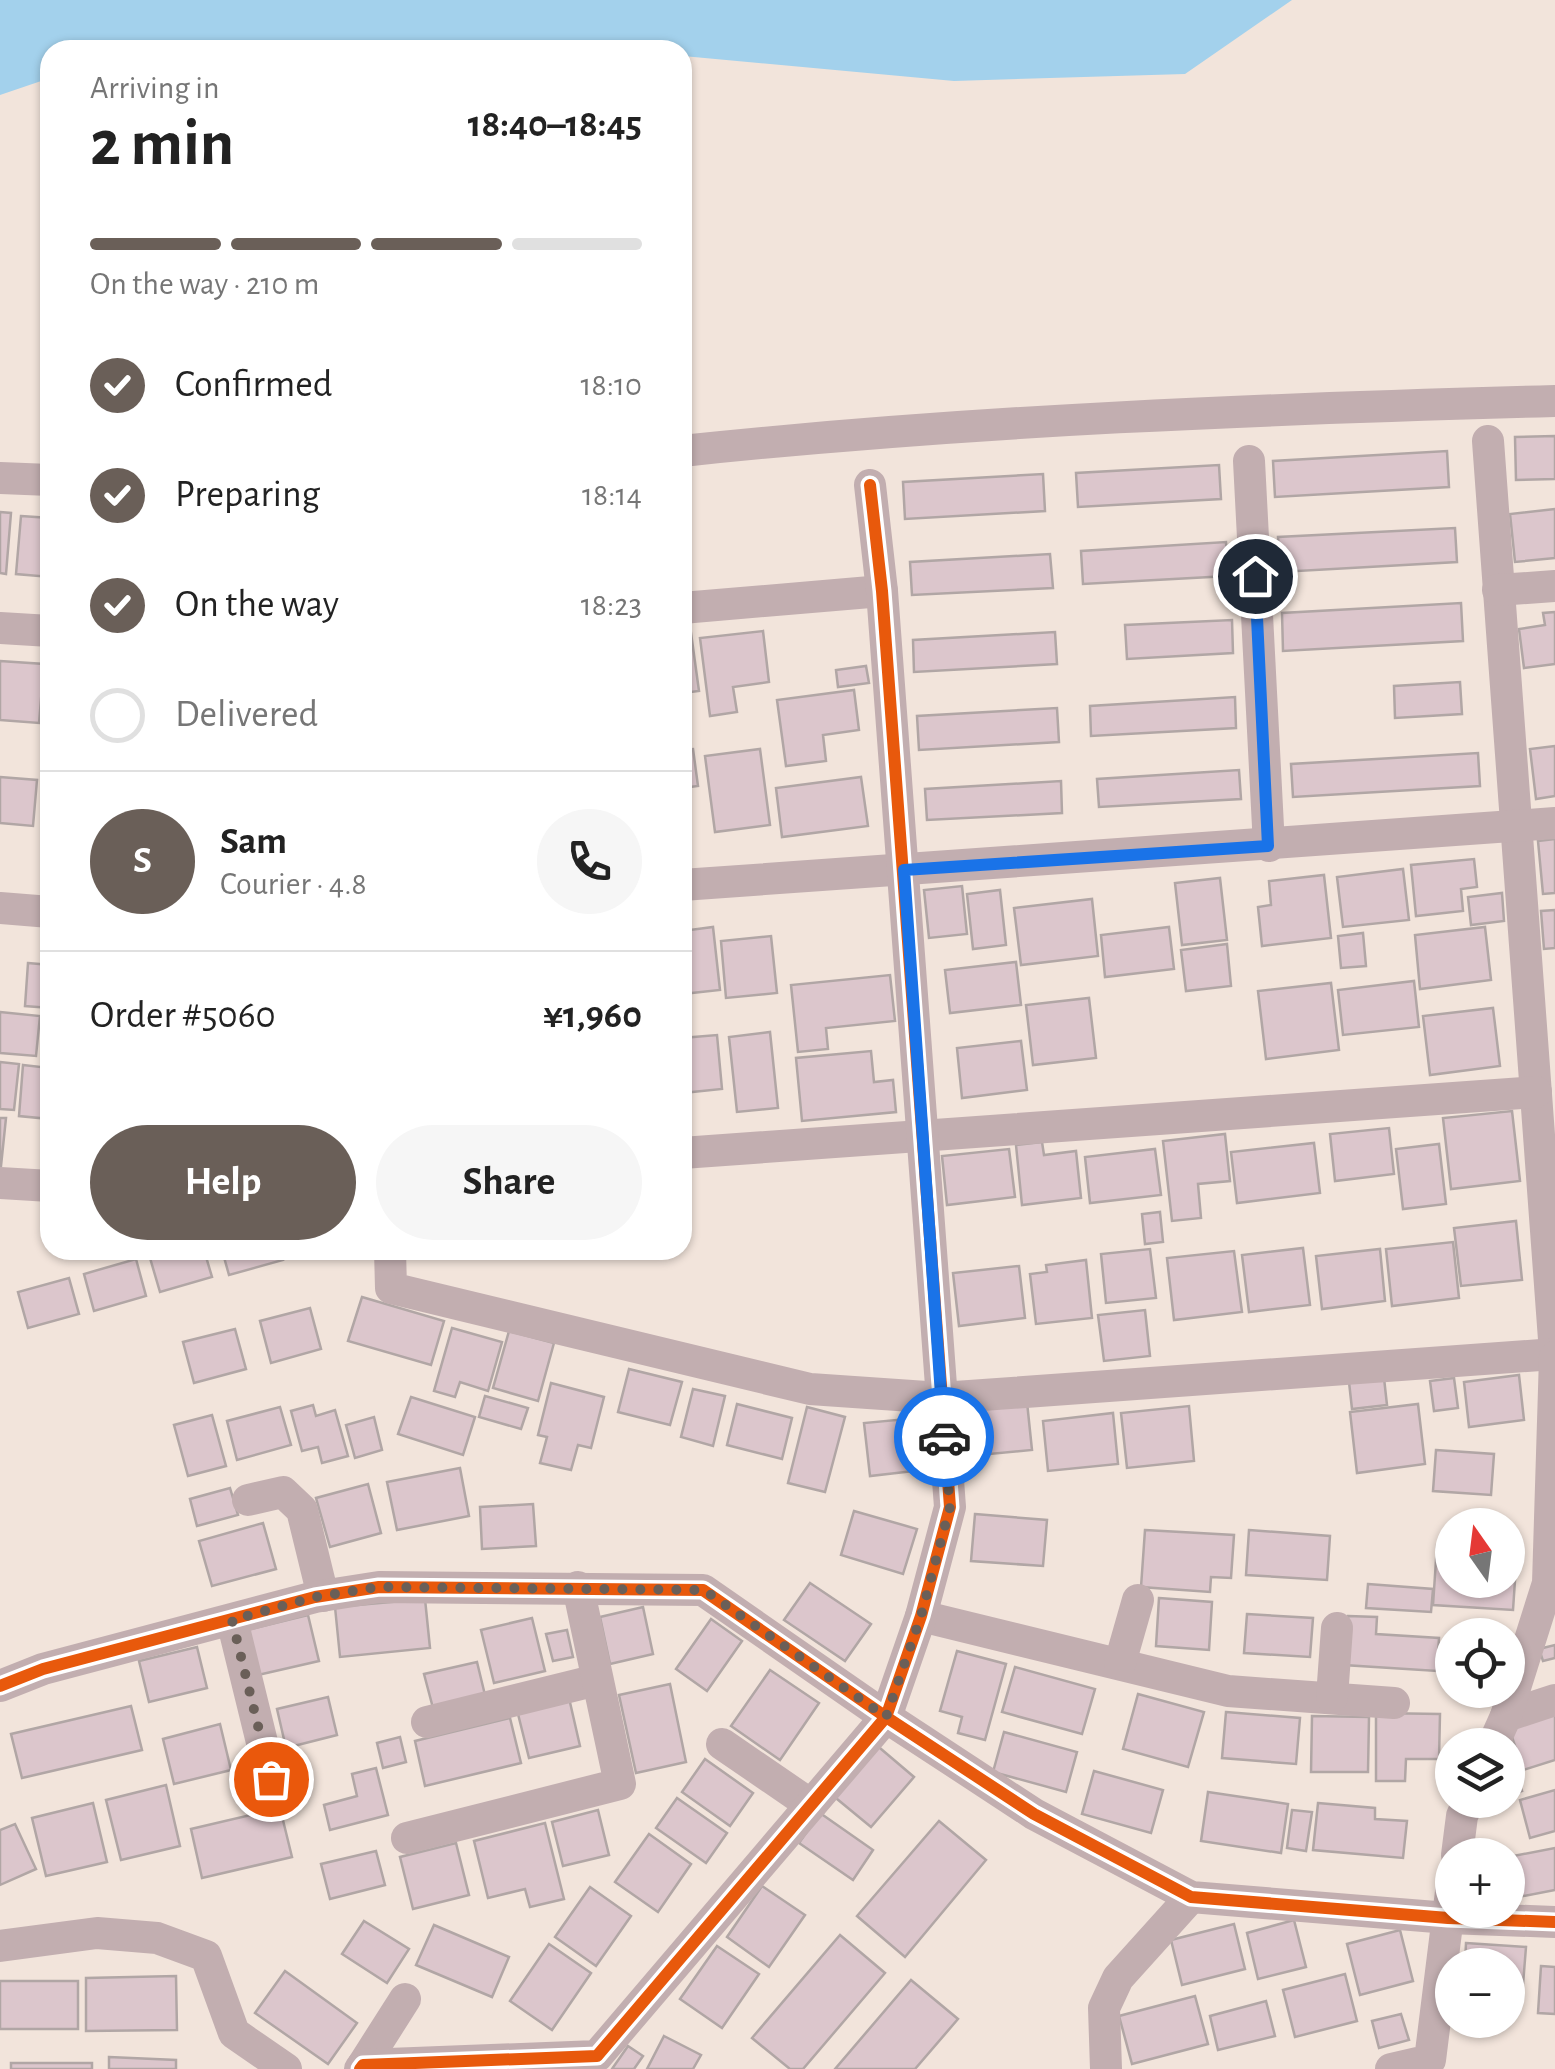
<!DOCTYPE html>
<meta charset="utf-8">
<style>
body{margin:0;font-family:"Alegreya Sans",sans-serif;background:#f6f6f6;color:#222;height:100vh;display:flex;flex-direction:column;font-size:38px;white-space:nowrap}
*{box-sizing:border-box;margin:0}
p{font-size:32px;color:#767676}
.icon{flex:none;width:55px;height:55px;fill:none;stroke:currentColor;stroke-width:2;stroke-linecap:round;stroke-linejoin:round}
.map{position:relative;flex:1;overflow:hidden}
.details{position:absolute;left:40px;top:40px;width:652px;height:1220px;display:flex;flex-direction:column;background:#fff;border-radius:30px;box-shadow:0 2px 8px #0004}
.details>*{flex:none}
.needle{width:65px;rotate:346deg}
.controls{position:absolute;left:1435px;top:1508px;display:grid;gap:20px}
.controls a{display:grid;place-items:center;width:90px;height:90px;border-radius:50%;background:#fff;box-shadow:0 2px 8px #0004;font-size:50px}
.pin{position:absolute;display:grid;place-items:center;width:85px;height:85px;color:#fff;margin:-42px;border:5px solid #fff;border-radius:50%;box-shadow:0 2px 10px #0007}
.courier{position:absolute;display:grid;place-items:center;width:100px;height:100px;margin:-50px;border:8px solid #1a73e8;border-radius:50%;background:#fff;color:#222;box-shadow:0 2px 12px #0007}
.overview em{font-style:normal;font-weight:700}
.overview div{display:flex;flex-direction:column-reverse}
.overview{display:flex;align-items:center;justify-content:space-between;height:170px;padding:0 50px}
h1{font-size:65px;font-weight:700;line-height:75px}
.bar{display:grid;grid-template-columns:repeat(4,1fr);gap:15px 10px;align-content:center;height:120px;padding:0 50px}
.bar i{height:12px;border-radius:8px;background:#e0e0e0}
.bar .selected{background:#6a5f58}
.bar p{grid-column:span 4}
.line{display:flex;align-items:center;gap:25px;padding:0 50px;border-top:2px solid #e0e0e0}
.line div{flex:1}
.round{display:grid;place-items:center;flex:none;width:105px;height:105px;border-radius:52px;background:#f6f6f6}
ol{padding:0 50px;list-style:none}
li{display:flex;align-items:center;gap:30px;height:110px}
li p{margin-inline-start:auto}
li .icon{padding:10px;border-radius:50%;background:#6a5f58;color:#fff;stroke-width:4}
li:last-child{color:#767676}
li i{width:55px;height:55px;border:5px solid #e0e0e0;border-radius:50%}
.primary-button{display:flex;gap:20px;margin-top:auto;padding:20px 50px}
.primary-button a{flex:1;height:115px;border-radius:60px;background:#6a5f58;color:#fff;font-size:40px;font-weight:700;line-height:115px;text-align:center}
.primary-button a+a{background:#f6f6f6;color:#222}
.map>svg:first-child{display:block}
.water{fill:#a3d1ec}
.building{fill:#dcc6cc;stroke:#b1a6a5;stroke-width:2.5}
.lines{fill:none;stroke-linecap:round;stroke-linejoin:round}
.minor{stroke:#c2aeb0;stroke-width:32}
.cycleway-casing{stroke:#fff;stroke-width:19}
.cycleway{stroke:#e8590c;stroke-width:12}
.done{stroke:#6a5f58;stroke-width:10;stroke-dasharray:0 18}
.route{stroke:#1a73e8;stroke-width:12}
</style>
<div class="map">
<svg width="1555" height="2069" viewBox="0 0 1555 2069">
<rect width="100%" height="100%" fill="#f2e4db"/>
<polygon class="water" points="0,0 1292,0 1185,74 954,81 683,56 682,50 612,50 501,40 352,50 50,50 50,78 0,95"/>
<g class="building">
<polygon points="1555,436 1555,479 1516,480 1515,437"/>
<polygon points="1447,451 1449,487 1275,497 1273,461"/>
<polygon points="1219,465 1221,499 1078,507 1076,473"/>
<polygon points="1043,474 1045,511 905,519 903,482"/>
<polygon points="1555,509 1555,558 1515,562 1510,514"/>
<polygon points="0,512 11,513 6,574 0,573"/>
<polygon points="21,516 50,518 50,577 16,574"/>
<polygon points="1455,528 1457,562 1280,572 1278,537"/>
<polygon points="1226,542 1228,576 1083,584 1081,551"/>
<polygon points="1050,554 1053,588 912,595 910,562"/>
<polygon points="1461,603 1463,641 1283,651 1282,613"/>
<polygon points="1555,612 1555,664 1524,668 1519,629 1545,625 1543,613"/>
<polygon points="1232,620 1233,653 1127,659 1125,625"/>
<polygon points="763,631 769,682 733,687 737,712 710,716 700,638"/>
<polygon points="1055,632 1057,664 914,672 913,640"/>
<polygon points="691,633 699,691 682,693 682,635"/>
<polygon points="0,661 44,664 39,723 0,720"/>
<polygon points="866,666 869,683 838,687 836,670"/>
<polygon points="49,681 50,681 50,726 44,726"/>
<polygon points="1460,682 1462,714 1395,718 1394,686"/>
<polygon points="854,690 859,730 823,735 826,761 786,766 777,700"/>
<polygon points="1235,697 1236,728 1091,736 1090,706"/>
<polygon points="1057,708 1059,742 919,750 917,716"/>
<polygon points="1555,746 1555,796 1536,799 1530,749"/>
<polygon points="693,749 698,786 682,788 682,750"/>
<polygon points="760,749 770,825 715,832 705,756"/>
<polygon points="1478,753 1480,786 1293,797 1291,764"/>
<polygon points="1239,770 1241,799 1099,807 1097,779"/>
<polygon points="0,777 37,780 33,826 0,823"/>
<polygon points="861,777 868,826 782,837 776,788"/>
<polygon points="1061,781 1062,813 927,820 925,789"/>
<polygon points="1555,839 1555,893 1543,894 1538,841"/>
<polygon points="1474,859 1477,887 1461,889 1463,911 1416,916 1411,865"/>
<polygon points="1403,869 1409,920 1343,927 1337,877"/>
<polygon points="1324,875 1331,938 1262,946 1258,907 1271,905 1269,881"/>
<polygon points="1220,878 1227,940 1182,945 1175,883"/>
<polygon points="962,886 967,934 929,938 924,890"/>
<polygon points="1000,890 1006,945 973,949 967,894"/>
<polygon points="1502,893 1504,921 1471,925 1468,897"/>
<polygon points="1092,899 1098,956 1021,965 1014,908"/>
<polygon points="1555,910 1555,948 1544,949 1541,911"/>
<polygon points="713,927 720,990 682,994 682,931"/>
<polygon points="1169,927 1174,969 1105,977 1101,935"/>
<polygon points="1485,927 1491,980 1420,989 1415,935"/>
<polygon points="1363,933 1366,966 1341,968 1338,936"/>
<polygon points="771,936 777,993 726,998 721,941"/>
<polygon points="1227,944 1231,986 1186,991 1181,950"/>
<polygon points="1016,962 1021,1005 950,1013 945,970"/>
<polygon points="28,963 50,965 50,1008 25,1006"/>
<polygon points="890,975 895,1021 826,1028 828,1049 798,1052 791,985"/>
<polygon points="1414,981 1419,1027 1343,1035 1338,990"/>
<polygon points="1331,983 1339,1050 1266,1059 1258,991"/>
<polygon points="1089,998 1096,1058 1033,1065 1026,1005"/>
<polygon points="1493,1008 1500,1066 1430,1075 1423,1016"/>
<polygon points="0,1012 40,1016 36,1056 0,1053"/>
<polygon points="770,1032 778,1108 737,1112 729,1037"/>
<polygon points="717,1035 722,1089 682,1093 682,1038"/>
<polygon points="1021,1041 1027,1090 962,1098 957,1048"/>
<polygon points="871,1051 874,1082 893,1080 896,1112 802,1121 796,1058"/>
<polygon points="0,1062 19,1064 14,1110 0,1109"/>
<polygon points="23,1065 50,1068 50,1119 19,1116"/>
<polygon points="1512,1111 1520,1181 1451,1189 1443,1118"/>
<polygon points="0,1118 6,1118 1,1166 0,1166"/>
<polygon points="1389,1128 1394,1174 1335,1181 1330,1134"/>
<polygon points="1225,1134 1230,1181 1198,1184 1201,1218 1172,1221 1163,1141"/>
<polygon points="1042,1142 1044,1155 1076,1151 1081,1198 1022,1205 1016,1145"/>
<polygon points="1314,1143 1320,1193 1237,1203 1231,1152"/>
<polygon points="1439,1144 1446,1204 1403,1209 1396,1149"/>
<polygon points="1009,1149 1015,1197 947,1205 942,1156"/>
<polygon points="1155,1149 1161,1195 1090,1203 1085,1157"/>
<polygon points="1160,1212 1163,1242 1145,1244 1142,1214"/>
<polygon points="1516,1221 1522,1280 1461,1286 1454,1228"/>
<polygon points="1453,1242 1459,1298 1392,1306 1386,1249"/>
<polygon points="1303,1248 1310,1305 1249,1312 1242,1255"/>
<polygon points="1150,1249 1156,1298 1106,1303 1101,1254"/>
<polygon points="1380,1249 1385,1301 1322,1309 1316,1256"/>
<polygon points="180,1250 204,1250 212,1277 160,1292 150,1258"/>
<polygon points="222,1250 280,1250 283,1260 229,1275"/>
<polygon points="1234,1251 1242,1312 1174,1320 1167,1258"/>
<polygon points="136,1259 146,1296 94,1311 84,1274"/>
<polygon points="1086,1260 1092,1318 1036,1324 1030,1274 1047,1272 1046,1265"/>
<polygon points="1019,1266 1025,1318 959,1326 953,1273"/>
<polygon points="69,1278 79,1314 28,1328 18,1292"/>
<polygon points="362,1297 444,1321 431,1365 348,1341"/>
<polygon points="310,1308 321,1349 271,1363 260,1321"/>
<polygon points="1145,1310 1150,1356 1104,1361 1098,1315"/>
<polygon points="452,1328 502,1342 488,1391 460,1382 455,1397 434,1391"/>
<polygon points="235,1329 246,1369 194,1383 183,1342"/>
<polygon points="509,1331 554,1343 538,1401 493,1388"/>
<polygon points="629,1369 682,1382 670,1425 618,1412"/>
<polygon points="1519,1375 1524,1420 1469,1427 1464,1382"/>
<polygon points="1384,1378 1387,1405 1352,1409 1349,1382"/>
<polygon points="1454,1378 1458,1408 1434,1411 1430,1381"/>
<polygon points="551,1383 604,1397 591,1448 578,1445 571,1470 540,1463 547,1437 538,1435"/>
<polygon points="693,1389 725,1396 713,1446 681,1437"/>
<polygon points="485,1396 528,1408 521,1429 479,1417"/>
<polygon points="411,1397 475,1417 463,1455 398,1434"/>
<polygon points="1027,1402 1032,1450 969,1456 964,1409"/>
<polygon points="737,1404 792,1418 782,1459 727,1445"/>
<polygon points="1418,1404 1425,1464 1357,1473 1350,1412"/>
<polygon points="313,1405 316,1416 335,1410 348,1456 322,1463 318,1447 302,1451 291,1411"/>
<polygon points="1189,1406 1194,1461 1127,1468 1121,1413"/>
<polygon points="280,1407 291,1445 237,1460 227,1421"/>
<polygon points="807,1407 845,1417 825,1492 788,1483"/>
<polygon points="1113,1413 1118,1464 1048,1471 1043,1421"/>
<polygon points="212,1415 226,1466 188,1476 174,1425"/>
<polygon points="374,1417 382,1450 355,1458 346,1425"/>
<polygon points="917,1418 923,1470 870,1476 864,1423"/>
<polygon points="1436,1450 1494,1454 1491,1495 1433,1491"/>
<polygon points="460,1468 469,1516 397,1530 387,1482"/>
<polygon points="368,1484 381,1533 330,1547 316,1498"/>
<polygon points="230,1488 238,1515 197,1526 190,1499"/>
<polygon points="533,1504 536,1546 482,1549 480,1507"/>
<polygon points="854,1511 917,1529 903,1574 841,1555"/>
<polygon points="975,1514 1047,1520 1043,1566 971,1561"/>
<polygon points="263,1523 276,1569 212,1586 199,1541"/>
<polygon points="1145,1530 1234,1535 1231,1578 1211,1577 1210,1592 1141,1587"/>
<polygon points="1249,1530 1330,1536 1327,1580 1246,1575"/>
<polygon points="1437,1545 1452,1546 1452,1580 1508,1580 1508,1550 1517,1551 1513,1610 1433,1605"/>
<polygon points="810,1583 871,1624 845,1661 784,1620"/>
<polygon points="1368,1584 1433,1589 1431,1612 1366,1608"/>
<polygon points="1159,1598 1212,1602 1209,1650 1156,1646"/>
<polygon points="425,1599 430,1648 340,1657 335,1607"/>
<polygon points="643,1607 653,1654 610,1664 600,1617"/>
<polygon points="1247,1614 1313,1618 1310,1657 1244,1653"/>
<polygon points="308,1615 319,1661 258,1675 247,1630"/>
<polygon points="1348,1616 1377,1617 1376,1634 1439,1638 1437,1671 1344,1665"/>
<polygon points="532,1618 545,1671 494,1683 481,1630"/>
<polygon points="711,1619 742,1641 707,1691 676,1669"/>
<polygon points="567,1630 573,1657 553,1661 546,1634"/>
<polygon points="1555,1645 1555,1658 1543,1661 1539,1649"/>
<polygon points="197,1647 207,1688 149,1702 139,1661"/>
<polygon points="957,1651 1006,1664 985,1740 958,1733 962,1717 940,1711"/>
<polygon points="477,1662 485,1695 433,1708 424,1674"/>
<polygon points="1015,1667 1095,1689 1082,1734 1002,1712"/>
<polygon points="770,1670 819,1703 780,1760 731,1726"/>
<polygon points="670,1684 686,1762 636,1773 619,1695"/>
<polygon points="1138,1694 1204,1712 1188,1767 1123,1749"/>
<polygon points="328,1697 337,1735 286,1748 277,1709"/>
<polygon points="569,1698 580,1746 529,1758 517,1710"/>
<polygon points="131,1706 142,1750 22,1778 11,1734"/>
<polygon points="1226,1712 1300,1718 1296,1764 1222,1758"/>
<polygon points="1376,1713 1440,1714 1439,1759 1406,1759 1405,1781 1376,1781"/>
<polygon points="1555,1713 1555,1760 1523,1770 1509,1728"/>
<polygon points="1312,1716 1369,1717 1368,1772 1311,1772"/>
<polygon points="510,1718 521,1763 425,1786 415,1741"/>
<polygon points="220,1724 231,1770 174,1784 163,1739"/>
<polygon points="1004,1732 1077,1752 1066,1792 993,1772"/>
<polygon points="400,1737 406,1762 383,1768 377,1743"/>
<polygon points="874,1743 914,1777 871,1827 831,1794"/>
<polygon points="705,1759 753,1793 730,1826 682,1792"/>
<polygon points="376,1768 388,1815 330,1830 324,1805 357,1796 352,1774"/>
<polygon points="1514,1768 1522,1791 1508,1796 1508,1770"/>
<polygon points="1094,1771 1163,1790 1151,1833 1082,1814"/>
<polygon points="166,1785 180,1846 121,1860 106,1800"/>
<polygon points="1555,1790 1555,1831 1530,1838 1520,1800"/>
<polygon points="1208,1792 1288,1804 1281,1853 1201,1841"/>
<polygon points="677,1798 727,1833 706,1863 656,1828"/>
<polygon points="93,1803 107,1862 46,1876 32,1818"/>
<polygon points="1318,1803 1375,1808 1375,1819 1407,1821 1403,1858 1313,1850"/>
<polygon points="280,1808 292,1857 202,1878 191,1829"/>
<polygon points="598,1810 609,1855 563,1866 552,1822"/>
<polygon points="1292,1810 1312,1812 1306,1851 1287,1848"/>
<polygon points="820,1813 873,1850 853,1880 799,1843"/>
<polygon points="939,1821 986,1860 905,1957 857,1916"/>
<polygon points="545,1823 564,1899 530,1907 525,1889 488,1898 474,1841"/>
<polygon points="15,1824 36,1869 0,1885 0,1830"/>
<polygon points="649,1834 691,1864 658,1912 615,1882"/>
<polygon points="456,1843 469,1895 413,1909 400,1857"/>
<polygon points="1555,1848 1555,1890 1508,1899 1508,1857"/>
<polygon points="376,1851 385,1885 330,1899 321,1864"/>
<polygon points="762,1886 805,1915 769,1967 727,1937"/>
<polygon points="590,1887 631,1916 596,1966 555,1937"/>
<polygon points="1294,1920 1306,1967 1258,1979 1247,1933"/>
<polygon points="364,1921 409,1949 387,1983 342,1954"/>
<polygon points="1234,1924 1245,1969 1182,1985 1171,1940"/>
<polygon points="434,1925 509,1957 492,1997 416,1965"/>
<polygon points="1400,1930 1413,1981 1360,1995 1347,1944"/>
<polygon points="840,1935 885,1973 803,2069 790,2069 752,2038"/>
<polygon points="1466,1943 1526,1947 1522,1997 1508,1996 1508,1965 1465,1965"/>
<polygon points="549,1944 591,1973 552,2030 510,2001"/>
<polygon points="717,1946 759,1974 722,2028 680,1999"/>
<polygon points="1541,1966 1555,1967 1555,2014 1538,2013"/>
<polygon points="285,1971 357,2023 328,2064 255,2013"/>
<polygon points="1345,1974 1357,2021 1295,2037 1283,1990"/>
<polygon points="176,1976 177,2030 86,2031 86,1978"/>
<polygon points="911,1980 958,2019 915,2069 835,2069"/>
<rect x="0" y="1981" width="78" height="48"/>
<polygon points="1195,1996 1208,2044 1132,2064 1119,2016"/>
<polygon points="1266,2001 1275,2036 1218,2050 1210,2016"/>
<polygon points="1401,2014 1409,2040 1379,2048 1372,2021"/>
<polygon points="664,2036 701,2055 693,2069 647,2069"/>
<polygon points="628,2046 643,2056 634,2069 612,2069"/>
<polygon points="109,2057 176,2060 176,2069 109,2069"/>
<rect x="11" y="2063" width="81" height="6"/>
</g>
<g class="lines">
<g class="minor">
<polyline points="1488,441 1555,1353"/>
<path d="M682 451C973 420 1264 409 1555 401"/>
<polyline points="1249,461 1269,846"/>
<polyline points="0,478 50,480"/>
<polyline points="1498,590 1555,586"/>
<polyline points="682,608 882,591"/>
<polyline points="0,628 50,631"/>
<polyline points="682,885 1555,823"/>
<polyline points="0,908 50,912"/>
<polyline points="682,1153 1536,1092"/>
<polyline points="0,1183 50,1186"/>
<polyline points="390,1250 391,1288 810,1389 941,1398 1555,1354"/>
<polyline points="248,1500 283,1492 302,1510 323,1596"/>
<polyline points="921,1616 1228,1691 1394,1703"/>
<polyline points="232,1620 271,1779"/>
<polyline points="1120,1663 1138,1600"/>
<polyline points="0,1686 43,1669 315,1597 379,1587 703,1590 886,1717 1034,1814 1191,1897 1448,1918 1555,1922"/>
<polyline points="1332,1697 1337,1628"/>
<polyline points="1506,1716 1555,1700"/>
<polyline points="427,1722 597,1680"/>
<polyline points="722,1744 811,1805"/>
<polyline points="1493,1745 1506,1716 1548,1583 1555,1357"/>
<polyline points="407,1838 620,1784 578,1587"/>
<polyline points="1457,1855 1462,1816 1469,1800"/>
<polyline points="0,1946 97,1933 157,1938 206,1956 234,2033 286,2069"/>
<polyline points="363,2065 405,1999"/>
<polyline points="360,2069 363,2065 597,2056 886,1717 921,1616 950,1507 882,591 870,485"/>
<polyline points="1106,2069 1104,2008 1118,1978 1191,1897"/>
<polyline points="1391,2069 1430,2060 1452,1884"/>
</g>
<g class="cycleway-casing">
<g id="cycleway">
<polyline points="0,1686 43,1669 315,1597 379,1587 703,1590 886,1717 1034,1814 1191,1897 1448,1918 1555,1922"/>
<polyline points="360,2069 363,2065 597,2056 886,1717 921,1616 950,1507 882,591 870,485"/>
</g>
</g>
<use href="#cycleway" class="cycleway"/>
</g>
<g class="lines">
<polyline class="done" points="271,1779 232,1620 315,1597 379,1587 704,1590 886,1717 921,1616 950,1507 944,1437"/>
<polyline class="route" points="944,1437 904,870 1268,846 1255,576"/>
</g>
</svg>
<div class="controls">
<a><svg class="needle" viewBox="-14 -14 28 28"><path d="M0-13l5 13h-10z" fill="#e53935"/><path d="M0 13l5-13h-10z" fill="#767676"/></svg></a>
<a><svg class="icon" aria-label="locate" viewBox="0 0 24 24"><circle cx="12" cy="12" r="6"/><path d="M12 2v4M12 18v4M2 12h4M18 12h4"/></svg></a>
<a><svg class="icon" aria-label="layers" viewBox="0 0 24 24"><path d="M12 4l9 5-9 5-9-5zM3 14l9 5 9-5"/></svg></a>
<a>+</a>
<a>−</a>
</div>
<div class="pin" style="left:271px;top:1779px;background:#ea580c"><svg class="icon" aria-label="bag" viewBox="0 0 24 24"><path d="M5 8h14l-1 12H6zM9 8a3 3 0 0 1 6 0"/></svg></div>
<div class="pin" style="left:1255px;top:576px;background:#1f2937"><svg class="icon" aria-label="home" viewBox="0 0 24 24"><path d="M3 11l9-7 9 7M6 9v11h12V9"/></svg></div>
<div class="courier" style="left:944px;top:1437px"><svg class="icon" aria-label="car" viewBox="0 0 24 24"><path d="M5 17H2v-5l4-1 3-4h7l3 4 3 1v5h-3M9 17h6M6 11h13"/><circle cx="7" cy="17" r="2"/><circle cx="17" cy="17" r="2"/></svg></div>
<section class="details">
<div class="overview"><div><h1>2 min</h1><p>Arriving in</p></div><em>18:40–18:45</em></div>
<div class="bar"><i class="selected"></i><i class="selected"></i><i class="selected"></i><i></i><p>On the way · 210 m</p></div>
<ol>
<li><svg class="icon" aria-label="check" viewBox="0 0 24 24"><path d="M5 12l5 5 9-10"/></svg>Confirmed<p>18:10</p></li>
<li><svg class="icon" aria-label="check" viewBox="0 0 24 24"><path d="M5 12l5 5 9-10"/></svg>Preparing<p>18:14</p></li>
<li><svg class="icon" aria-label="check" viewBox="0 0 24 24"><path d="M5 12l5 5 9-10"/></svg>On the way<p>18:23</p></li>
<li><i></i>Delivered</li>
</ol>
<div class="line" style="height:180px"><b class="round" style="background:#6a5f58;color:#fff">S</b><div><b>Sam</b><p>Courier · 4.8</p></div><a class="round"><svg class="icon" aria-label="phone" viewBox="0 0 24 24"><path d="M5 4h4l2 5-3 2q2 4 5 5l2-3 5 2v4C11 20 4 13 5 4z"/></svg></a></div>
<div class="line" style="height:130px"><div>Order #5060</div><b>¥1,960</b></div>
<div class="primary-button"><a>Help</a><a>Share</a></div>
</section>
</div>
